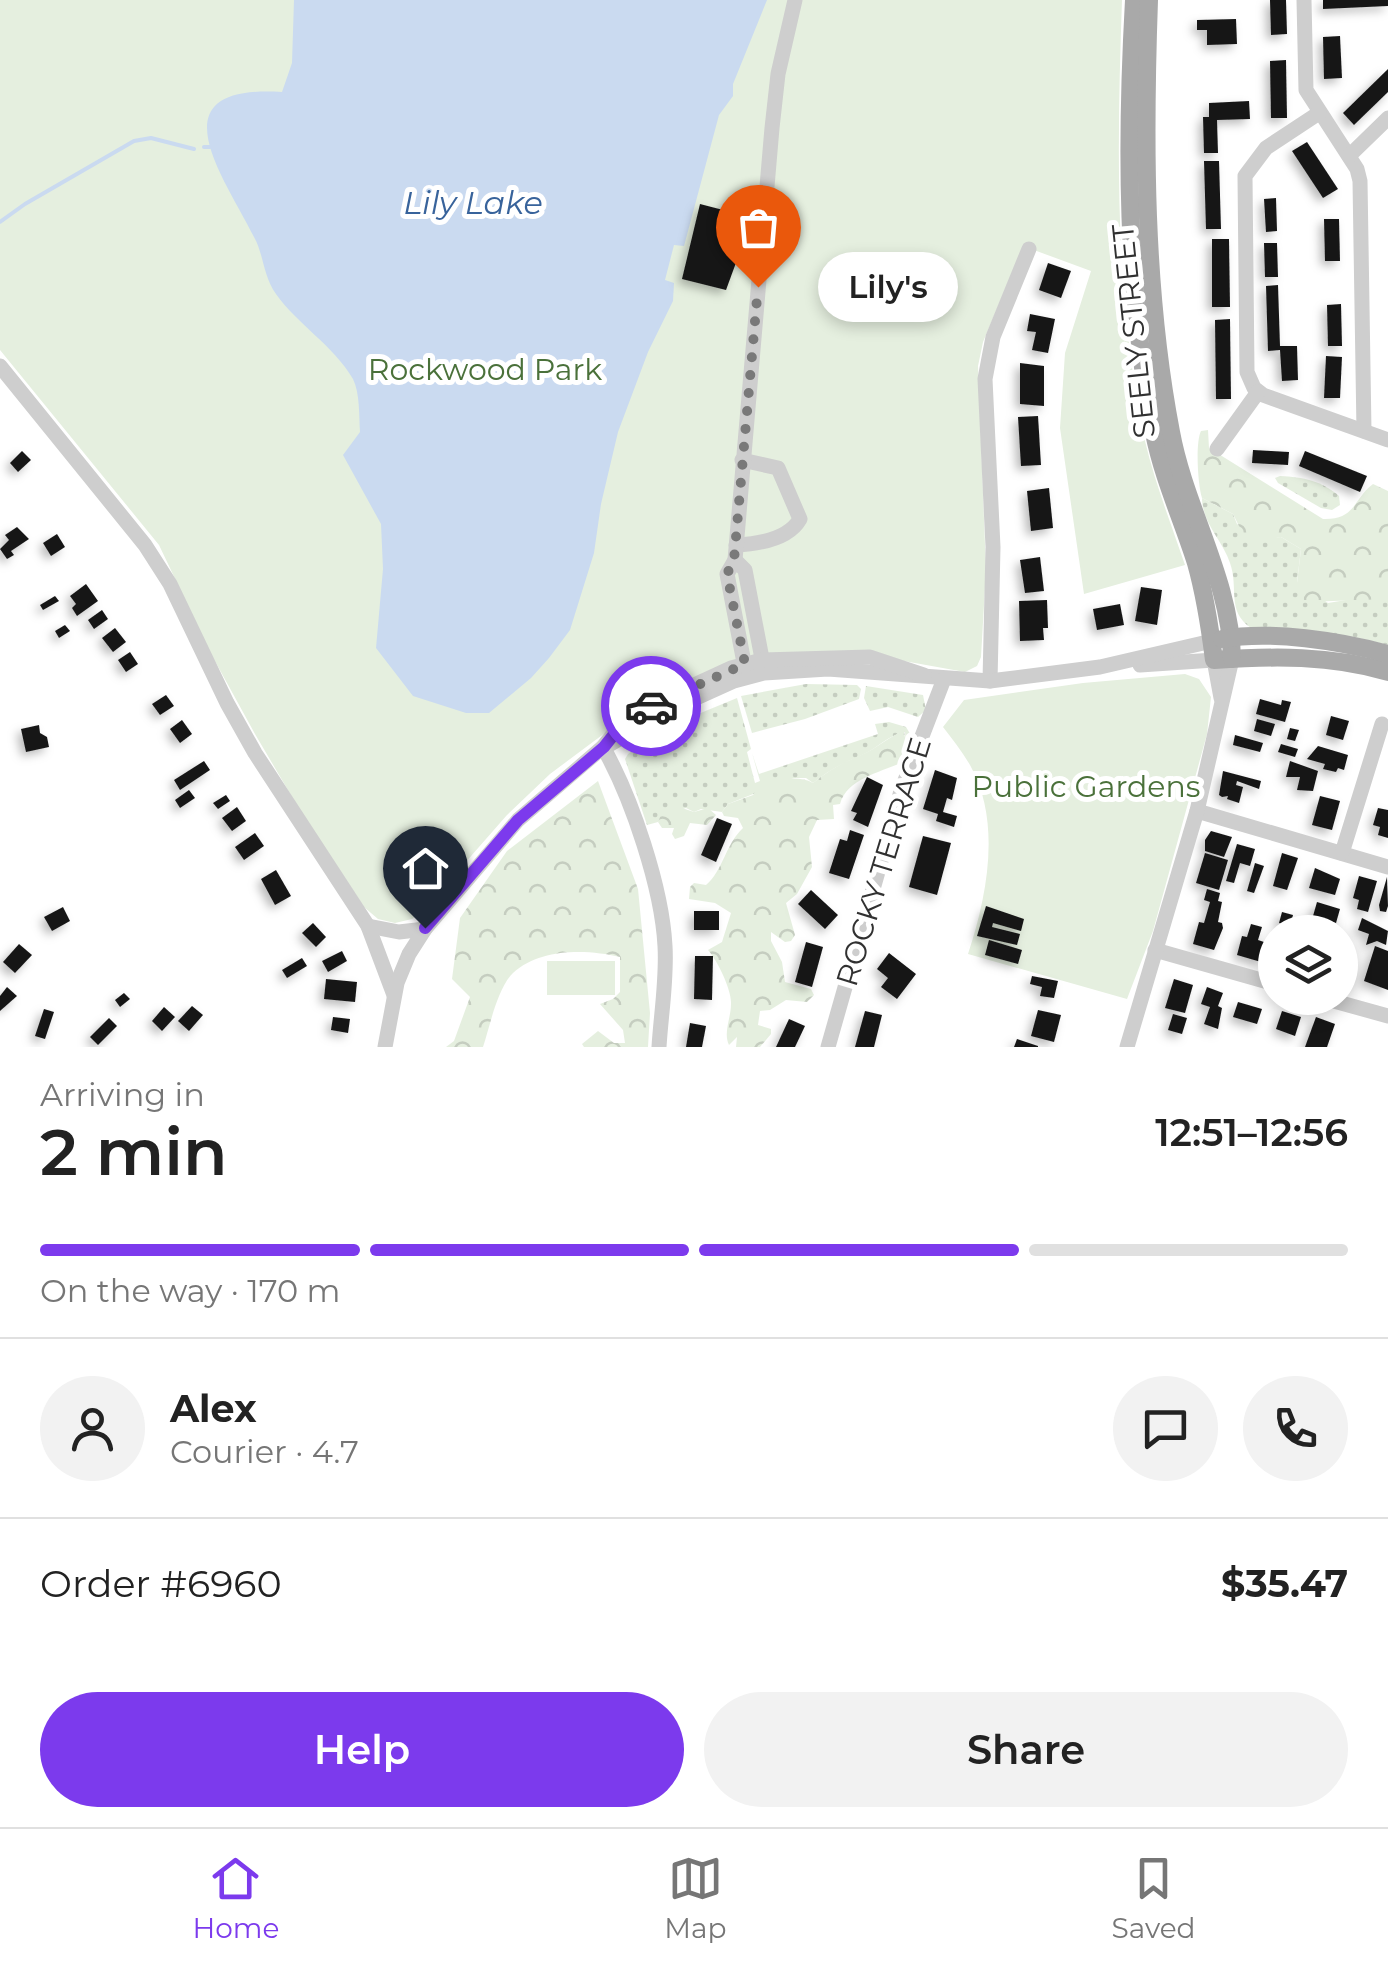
<!DOCTYPE html>
<meta charset="utf-8">
<style>
body{margin:0;font-family:Montserrat,sans-serif;background:#f2f2f2;color:#222;height:100vh;display:flex;flex-direction:column;font-size:38px;white-space:nowrap}
*{box-sizing:border-box;margin:0}
p{font-size:32px;color:#767676}
.icon{flex:none;width:55px;height:55px;fill:none;stroke:currentColor;stroke-width:2;stroke-linecap:round;stroke-linejoin:round}
.map{position:relative;height:1047px;overflow:hidden}
.drawer{display:flex;flex-direction:column;background:#fff;flex:1}
.drawer>*{flex:none}
.controls{position:absolute;left:1258px;top:915px;display:grid;gap:20px}
.controls a{display:grid;place-items:center;width:100px;height:100px;border-radius:50%;background:#fff;box-shadow:0 5px 15px #0003;font-size:50px}
.pin{position:absolute;display:grid;place-items:center;width:85px;height:85px;color:#fff;margin:-102px -42px;border-radius:50% 50% 50% 0;rotate:-45deg;box-shadow:0 0 10px #0007}
.pin .icon{rotate:45deg}
.courier{position:absolute;display:grid;place-items:center;width:100px;height:100px;margin:-50px;border:8px solid #7c3aed;border-radius:50%;background:#fff;color:#222;box-shadow:0 2px 12px #0007}
.bubble{position:absolute;height:70px;border-radius:35px;background:#fff;box-shadow:0 5px 15px #0003;font-size:32px;font-weight:600;line-height:70px;text-align:center}
.headline em{font-style:normal;font-weight:600}
.headline div{display:flex;flex-direction:column-reverse}
.headline{display:flex;align-items:center;justify-content:space-between;height:170px;padding:0 40px}
h1{font-size:65px;font-weight:600;line-height:75px}
.bar{display:grid;grid-template-columns:repeat(4,1fr);gap:15px 10px;align-content:center;height:120px;padding:0 40px}
.bar i{height:12px;border-radius:8px;background:#e0e0e0}
.bar .current{background:#7c3aed}
.bar p{grid-column:span 4}
.line{display:flex;align-items:center;gap:25px;padding:0 40px;border-top:2px solid #e0e0e0}
.line div{flex:1}
.round{display:grid;place-items:center;flex:none;width:105px;height:105px;border-radius:52px;background:#f2f2f2}
.button{display:flex;gap:20px;margin-top:auto;padding:20px 40px}
.button a{flex:1;height:115px;border-radius:60px;background:#7c3aed;color:#fff;font-size:40px;font-weight:600;line-height:115px;text-align:center}
.button a+a{background:#f2f2f2;color:#222}
.tabs{display:flex;justify-content:space-around;align-items:center;height:140px;border-top:2px solid #e0e0e0;background:#fff;font-size:28px;color:#767676}
.tabs a{display:grid;justify-items:center;gap:5px}
.tabs .current{color:#7c3aed}
.map>svg:first-child{display:block}
.grass{fill:url(#grass-dots)}
.forest{fill:url(#forest-crowns)}
.park{fill:#e5efdf}
.water{fill:#cadaf0}
.lines{fill:none;stroke-linecap:round;stroke-linejoin:round}
.stream{stroke:#cadaf0;stroke-width:4}
.building{fill:#181818;filter:url(#shadow)}
.minor{stroke:#cecece;stroke-width:15}
.major{stroke:#a9a9a9;stroke-width:18}
.done{stroke:#797979;stroke-width:10;stroke-dasharray:0 18}
.route{stroke:#7c3aed;stroke-width:12}
.labels{text-anchor:middle;stroke-width:10;stroke-linejoin:round;paint-order:stroke}
.street-label{font-size:30px;fill:#313131;stroke:#fff}
.park-label{font-size:30px;fill:#4a713a;stroke:#fff}
.water-label{font-size:32px;font-style:italic;fill:#38639b;stroke:#fff}
</style>
<div class="map">
<svg width="1388" height="1047" viewBox="0 0 1388 1047">
<defs>
<pattern id="grass-dots" width="8" height="8" patternUnits="userSpaceOnUse" patternTransform="scale(2.5)"><rect width="8" height="8" fill="#e5efdf"/><path d="M2 2h.1M6 6h.1" fill="none" stroke="#c5cdc0" stroke-width="1.8" stroke-linecap="round"/></pattern>
<pattern id="forest-crowns" width="20" height="18" patternUnits="userSpaceOnUse" patternTransform="scale(2.5)"><rect width="20" height="18" fill="#e5efdf"/><path d="M2 6a3 3 0 1 1 6 0M12 15a3 3 0 1 1 6 0" fill="none" stroke="#c5cdc0"/></pattern>
<filter id="shadow"><feDropShadow dx="-4.5" dy="4.5" stdDeviation="5" flood-color="#0004"/></filter>
</defs>
<rect width="100%" height="100%" fill="#fff"/>
<g class="grass">
<path d="M1280 476C1303 477 1322 481 1339 496L1340 505 1332 510 1321 508 1278 483 1275 478Z"/>
<path d="M1202 498 1233 514 1237 524 1263 539 1281 537 1301 549 1297 582 1328 603 1358 598 1388 599V645L1359 638 1251 628C1226 611 1239 588 1230 563 1223 541 1202 523 1202 498Z"/>
<polygon points="806,684 857,685 861,689 859,699 805,719 752,733 741,696"/>
<polygon points="866,686 923,695 926,710 918,717 888,707 870,711 864,698"/>
<path d="M737 698 751 749 747 752 755 783 760 781 752 753 759 774 878 734 875 724 889 722 906 727 912 737 906 744 905 732C888 735 878 748 862 755 838 766 834 767 813 783L806 778H794L728 804 722 812 701 809 694 812 686 808 664 815 658 822 647 825 625 759 628 754 674 724Z"/>
</g>
<g class="forest">
<path d="M1208 430 1209 448 1323 519C1356 520 1353 499 1373 484L1388 491V599L1305 602 1297 583 1301 549 1281 537 1252 543 1244 536 1233 514 1202 498C1198 486 1195 443 1201 431Z"/>
<path d="M904 731 906 744 901 763C878 773 847 779 840 804L833 805 834 819 817 820 809 837 812 867 797 894 786 903 795 935 791 941 785 942 771 932V941L782 962 785 982 811 989 814 995 807 1002 786 1000 770 1010 760 1011 758 1025 771 1029V1034L760 1047H736L737 1037 729 1045C723 1033 731 1018 731 1004 732 990 717 960 708 950L722 942 731 913 715 903 689 899 690 887 694 883 706 885C723 871 725 845 743 828L738 818 724 816 722 812 728 804 753 795 763 782C779 780 799 775 813 783 831 769 840 764 861 755 877 749 887 737 904 731Z"/>
<path d="M598 781 638 889 650 1013 648 1047H584L582 1044 598 1031 614 1043H625L623 1030 600 1004 613 999 620 992V957C587 949 540 948 513 973 497 989 490 1026 483 1047H446L454 1041 470 997 452 979 460 918 507 851Z"/>
<polygon points="679,807 694,812 708,808 716,815 707,825 690,823 684,836 675,839 672,834 674,828 662,828 658,822 661,815"/>
</g>
<g class="park">
<path d="M0 0H1122C1117 147 1114 297 1145 441 1155 483 1171 524 1185 565L1084 594 1060 428 1065 353 1091 271 1023 246 983 342 978 366 986 570 981 657 977 666 965 672 865 654 629 715 550 774 507 815 422 912 412 919 395 923 378 919 364 907 295 802 255 734 210 652 159 545 0 350Z"/>
<path d="M1185 674 1199 679 1211 697 1207 734 1153 931 1127 999 968 954C987 896 1002 822 970 765 962 751 952 739 943 727L964 700 1083 683Z"/>
<rect x="547" y="961" width="68" height="34"/>
</g>
<path class="water" d="M294 0H767L733 84V96L719 115 684 246 674 245 665 280 674 283 673 301 648 352 618 432 601 504 594 553 570 630 549 658 531 678 489 713H466L413 696 376 648 383 569 381 524 343 455 360 432C359 416 360 393 353 379 333 345 298 325 276 294 263 276 264 255 254 237 223 175 153 84 282 92L292 63Z"/>
<g class="lines">
<g class="stream">
<polyline points="204,147 210,147"/>
<polyline points="0,222 25,204 134,141 151,138 194,149"/>
</g>
</g>
<g class="building">
<polygon points="1270,0 1286,0 1287,34 1271,35"/>
<polygon points="1323,0 1388,0 1388,6 1323,9"/>
<polygon points="1236,19 1237,44 1207,45 1207,30 1197,30 1197,20"/>
<polygon points="1340,36 1342,78 1324,79 1323,37"/>
<polygon points="1286,60 1287,118 1271,118 1270,61"/>
<polygon points="1388,69 1388,92 1354,125 1343,113"/>
<polygon points="1249,101 1250,119 1217,120 1218,153 1204,153 1203,117 1209,117 1209,103"/>
<polygon points="1307,142 1338,189 1323,198 1292,151"/>
<polygon points="1204,161 1219,161 1221,229 1206,229"/>
<polygon points="1276,198 1277,231 1266,232 1264,199"/>
<polygon points="700,204 727,211 724,224 741,228 737,260 726,290 682,279"/>
<polygon points="1324,219 1339,219 1340,261 1325,261"/>
<polygon points="1212,239 1229,239 1230,307 1212,307"/>
<polygon points="1264,243 1277,243 1278,277 1265,277"/>
<polygon points="1048,263 1071,271 1061,298 1039,290"/>
<polygon points="1278,285 1280,346 1297,346 1298,380 1282,381 1280,350 1268,351 1266,286"/>
<polygon points="1341,304 1342,346 1328,346 1327,305"/>
<polygon points="1030,314 1055,319 1048,353 1032,350 1036,332 1027,331"/>
<polygon points="1230,319 1231,399 1216,399 1215,320"/>
<polygon points="1326,356 1342,357 1340,398 1324,398"/>
<polygon points="1020,363 1044,366 1044,406 1020,404"/>
<polygon points="1038,416 1041,465 1021,466 1018,417"/>
<polygon points="1253,450 1289,452 1288,465 1252,463"/>
<polygon points="22,451 31,460 18,472 10,463"/>
<polygon points="1305,451 1367,476 1360,492 1299,466"/>
<polygon points="1049,488 1053,528 1031,531 1027,491"/>
<polygon points="17,527 29,539 11,551 14,555 7,559 0,549 9,540 5,535"/>
<polygon points="57,534 65,547 51,556 43,543"/>
<polygon points="1040,557 1044,591 1025,593 1020,560"/>
<polygon points="86,584 98,601 77,616 72,608 76,604 70,596"/>
<polygon points="1141,587 1162,590 1157,625 1135,621"/>
<polygon points="55,596 59,601 43,610 40,605"/>
<polygon points="1047,600 1048,628 1043,628 1044,640 1020,641 1019,601"/>
<polygon points="1120,604 1124,625 1097,630 1093,609"/>
<polygon points="102,610 108,619 94,629 88,620"/>
<polygon points="65,625 70,631 59,638 55,631"/>
<polygon points="115,628 126,642 113,652 102,638"/>
<polygon points="130,652 138,664 126,672 118,660"/>
<polygon points="166,695 174,706 160,715 152,704"/>
<polygon points="1260,699 1281,705 1282,700 1291,702 1285,722 1256,714"/>
<polygon points="1331,716 1349,721 1343,740 1326,735"/>
<polygon points="1257,719 1275,724 1271,736 1254,731"/>
<polygon points="182,720 192,734 180,743 170,729"/>
<polygon points="39,725 40,733 47,737 49,747 26,752 21,729"/>
<polygon points="1290,728 1299,730 1295,741 1287,739"/>
<polygon points="1235,735 1263,743 1260,752 1233,745"/>
<polygon points="1281,744 1298,749 1295,757 1278,752"/>
<polygon points="1318,746 1348,755 1344,770 1338,768 1336,772 1323,769 1325,764 1307,759"/>
<polygon points="204,761 210,770 180,790 174,780"/>
<polygon points="1290,761 1318,771 1313,791 1297,790 1300,777 1286,777"/>
<polygon points="935,770 957,778 952,800 947,798 943,812 957,816 954,827 936,821 938,814 923,809"/>
<polygon points="1223,771 1261,781 1259,789 1237,781 1236,785 1243,787 1239,803 1227,799 1228,796 1222,797 1219,795"/>
<polygon points="867,777 883,785 868,827 853,820 857,813 851,811"/>
<polygon points="189,790 195,798 180,808 175,800"/>
<polygon points="226,795 230,801 218,809 213,803"/>
<polygon points="1320,796 1340,801 1332,830 1312,825"/>
<polygon points="237,807 246,821 232,831 222,818"/>
<polygon points="1378,808 1388,810 1388,838 1378,835 1380,827 1373,825"/>
<polygon points="717,818 732,824 716,862 701,855"/>
<polygon points="850,830 864,835 849,879 829,873 840,839 847,841"/>
<polygon points="1211,831 1232,837 1224,857 1205,851 1205,840"/>
<polygon points="255,833 264,846 244,860 235,847"/>
<polygon points="923,836 951,843 937,895 909,887"/>
<polygon points="1237,844 1255,849 1250,866 1240,863 1234,883 1226,881"/>
<polygon points="1205,853 1228,860 1219,890 1196,883"/>
<polygon points="1282,853 1298,858 1287,890 1273,886"/>
<polygon points="1255,863 1264,866 1254,893 1247,891"/>
<polygon points="1315,868 1340,879 1335,895 1309,888"/>
<polygon points="276,870 291,896 275,905 261,879"/>
<polygon points="1359,876 1377,881 1368,912 1357,909 1359,900 1353,898"/>
<polygon points="1387,877 1388,906 1386,912 1380,911 1379,905"/>
<polygon points="1207,889 1220,893 1218,901 1222,902 1218,922 1222,923 1223,928 1214,950 1193,944 1199,922 1204,923 1210,902 1204,900"/>
<polygon points="811,890 838,915 825,929 798,904"/>
<polygon points="1317,902 1340,909 1336,923 1313,916"/>
<polygon points="986,906 1024,919 1021,931 993,923 992,927 1020,934 1017,945 977,936"/>
<polygon points="63,907 70,921 52,931 44,917"/>
<rect x="694" y="911" width="25" height="19"/>
<polygon points="1282,912 1293,915 1290,926 1279,923"/>
<polygon points="1362,918 1388,931 1386,945 1377,941 1366,945 1369,934 1358,930"/>
<polygon points="313,923 326,937 316,947 302,933"/>
<polygon points="1251,924 1262,927 1258,940 1267,943 1261,962 1237,955 1242,936 1247,937"/>
<polygon points="989,940 1022,950 1018,964 985,955"/>
<polygon points="806,942 823,947 812,987 795,982"/>
<polygon points="19,944 32,955 15,973 3,962"/>
<polygon points="1375,946 1388,951 1388,990 1364,981"/>
<polygon points="342,951 347,961 328,972 322,961"/>
<polygon points="889,953 916,974 897,999 881,987 888,978 877,969"/>
<polygon points="695,956 713,956 712,1000 694,999"/>
<polygon points="302,958 307,966 287,978 282,970"/>
<polygon points="1340,962 1356,967 1351,983 1340,980"/>
<polygon points="1032,976 1058,981 1054,998 1040,996 1042,987 1030,984"/>
<polygon points="326,979 357,982 355,1002 324,999"/>
<polygon points="1174,979 1193,985 1185,1013 1165,1008"/>
<polygon points="7,987 17,996 0,1011 0,996"/>
<polygon points="1207,987 1223,993 1218,1006 1222,1008 1218,1029 1204,1024 1210,1007 1201,1004"/>
<polygon points="124,993 130,999 120,1007 115,1000"/>
<polygon points="1238,1002 1262,1009 1257,1024 1233,1017"/>
<polygon points="192,1006 203,1015 189,1031 178,1021"/>
<polygon points="164,1007 175,1017 162,1031 152,1021"/>
<polygon points="44,1009 54,1012 45,1039 35,1036"/>
<polygon points="1038,1010 1061,1015 1054,1042 1031,1036"/>
<polygon points="865,1011 882,1015 874,1047 855,1047"/>
<polygon points="1282,1011 1301,1017 1295,1036 1276,1029"/>
<polygon points="1173,1014 1187,1018 1182,1034 1168,1030"/>
<polygon points="333,1017 350,1019 348,1033 331,1030"/>
<polygon points="1316,1017 1335,1024 1327,1047 1305,1047"/>
<polygon points="109,1018 117,1026 98,1045 90,1037"/>
<polygon points="789,1019 805,1026 795,1047 776,1047"/>
<polygon points="690,1023 706,1026 702,1047 686,1047"/>
<polygon points="1017,1039 1038,1046 1038,1047 1014,1047"/>
</g>
<g class="lines">
<g class="minor">
<polyline points="1304,0 1306,90 1357,169 1360,181 1364,431"/>
<polyline points="1319,113 1266,148 1245,176 1247,372 1254,388 1263,395 1388,440"/>
<polyline points="1349,156 1388,118"/>
<polyline points="0,366 145,545 170,584 227,703 255,753 368,926 394,995"/>
<polyline points="1217,449 1258,392"/>
<path d="M736 545C758 544 788 540 800 519L778 468 742 460"/>
<polyline points="735,560 772,128 778,74 795,0"/>
<polyline points="1140,665 1214,660 1221,698"/>
<polyline points="746,673 727,574 735,560 745,570 764,669"/>
<polyline points="990,681 993,547 985,379 993,337 1029,249"/>
<polyline points="607,746 672,709 734,681 764,673 828,669 990,681 1100,667 1212,641"/>
<path d="M603 747C632 798 662 888 665 946 667 979 661 1014 659 1047"/>
<polyline points="1197,811 1388,867"/>
<polyline points="1342,853 1382,724"/>
<polyline points="368,926 399,932 425,929"/>
<polyline points="1155,950 1275,984"/>
<polyline points="1323,998 1388,1016"/>
<polyline points="385,1047 397,983 409,954 425,929 518,820 603,747 619,727 668,697 731,668 762,660 870,657 924,675"/>
<polyline points="828,1047 901,791 944,679"/>
<polyline points="1127,1047 1197,811 1232,659"/>
</g>
<g class="major">
<path d="M1134 0C1126 143 1126 292 1154 433 1163 478 1182 519 1196 563 1205 595 1210 628 1214 660 1273 656 1331 655 1388 672"/>
<path d="M1149 0C1144 143 1144 291 1171 432 1185 509 1231 580 1232 659"/>
<path d="M1222 639C1271 630 1340 641 1388 654"/>
</g>
</g>
<g class="lines">
<polyline class="done" points="651,706 745,664 727,574 734,560 758,287"/>
<polyline class="route" points="425,928 518,820 604,747 619,728 651,706"/>
</g>
<g class="labels">
<g class="street-label">
<text transform="translate(1134 331) rotate(-96)" y="10">SEELY STREET</text>
<text transform="translate(884 862) rotate(-73)" y="10">ROCKY TERRACE</text>
</g>
<g class="park-label">
<text x="485" y="380">Rockwood Park</text>
<text x="1086" y="797">Public Gardens</text>
</g>
<g class="water-label">
<text x="473" y="214">Lily Lake</text>
</g>
</g>
</svg>
<div class="controls">
<a><svg class="icon" aria-label="layers" viewBox="0 0 24 24"><path d="M12 4l9 5-9 5-9-5zM3 14l9 5 9-5"/></svg></a>
</div>
<div class="pin" style="left:758px;top:287px;background:#ea580c"><svg class="icon" aria-label="bag" viewBox="0 0 24 24"><path d="M5 8h14l-1 12H6zM9 8a3 3 0 0 1 6 0"/></svg></div>
<div class="pin" style="left:425px;top:928px;background:#1f2937"><svg class="icon" aria-label="home" viewBox="0 0 24 24"><path d="M3 11l9-7 9 7M6 9v11h12V9"/></svg></div>
<div class="courier" style="left:651px;top:706px"><svg class="icon" aria-label="car" viewBox="0 0 24 24"><path d="M5 17H2v-5l4-1 3-4h7l3 4 3 1v5h-3M9 17h6M6 11h13"/><circle cx="7" cy="17" r="2"/><circle cx="17" cy="17" r="2"/></svg></div>
<div class="bubble" style="left:818px;top:252px;width:140px">Lily's</div>
</div>
<section class="drawer">
<div class="headline"><div><h1>2 min</h1><p>Arriving in</p></div><em>12:51–12:56</em></div>
<div class="bar"><i class="current"></i><i class="current"></i><i class="current"></i><i></i><p>On the way · 170 m</p></div>
<div class="line" style="height:180px"><a class="round"><svg class="icon" aria-label="person" viewBox="0 0 24 24"><circle cx="12" cy="8" r="4"/><path d="M4 21q1-7 8-7t8 7"/></svg></a><div><b>Alex</b><p>Courier · 4.7</p></div><a class="round"><svg class="icon" aria-label="chat" viewBox="0 0 24 24"><path d="M4 5h16v11H9l-5 4z"/></svg></a><a class="round"><svg class="icon" aria-label="phone" viewBox="0 0 24 24"><path d="M5 4h4l2 5-3 2q2 4 5 5l2-3 5 2v4C11 20 4 13 5 4z"/></svg></a></div>
<div class="line" style="height:130px"><div>Order #6960</div><b>$35.47</b></div>
<div class="button"><a>Help</a><a>Share</a></div>
</section>
<nav class="tabs">
<a class="current"><svg class="icon" aria-label="home" viewBox="0 0 24 24"><path d="M3 11l9-7 9 7M6 9v11h12V9"/></svg>Home</a>
<a><svg class="icon" aria-label="map" viewBox="0 0 24 24"><path d="M3 6l6-2 6 2 6-2v14l-6 2-6-2-6 2zM9 4v14M15 6v14"/></svg>Map</a>
<a><svg class="icon" aria-label="saved" viewBox="0 0 24 24"><path d="M7 4h10v16l-5-4-5 4z"/></svg>Saved</a>
</nav>
